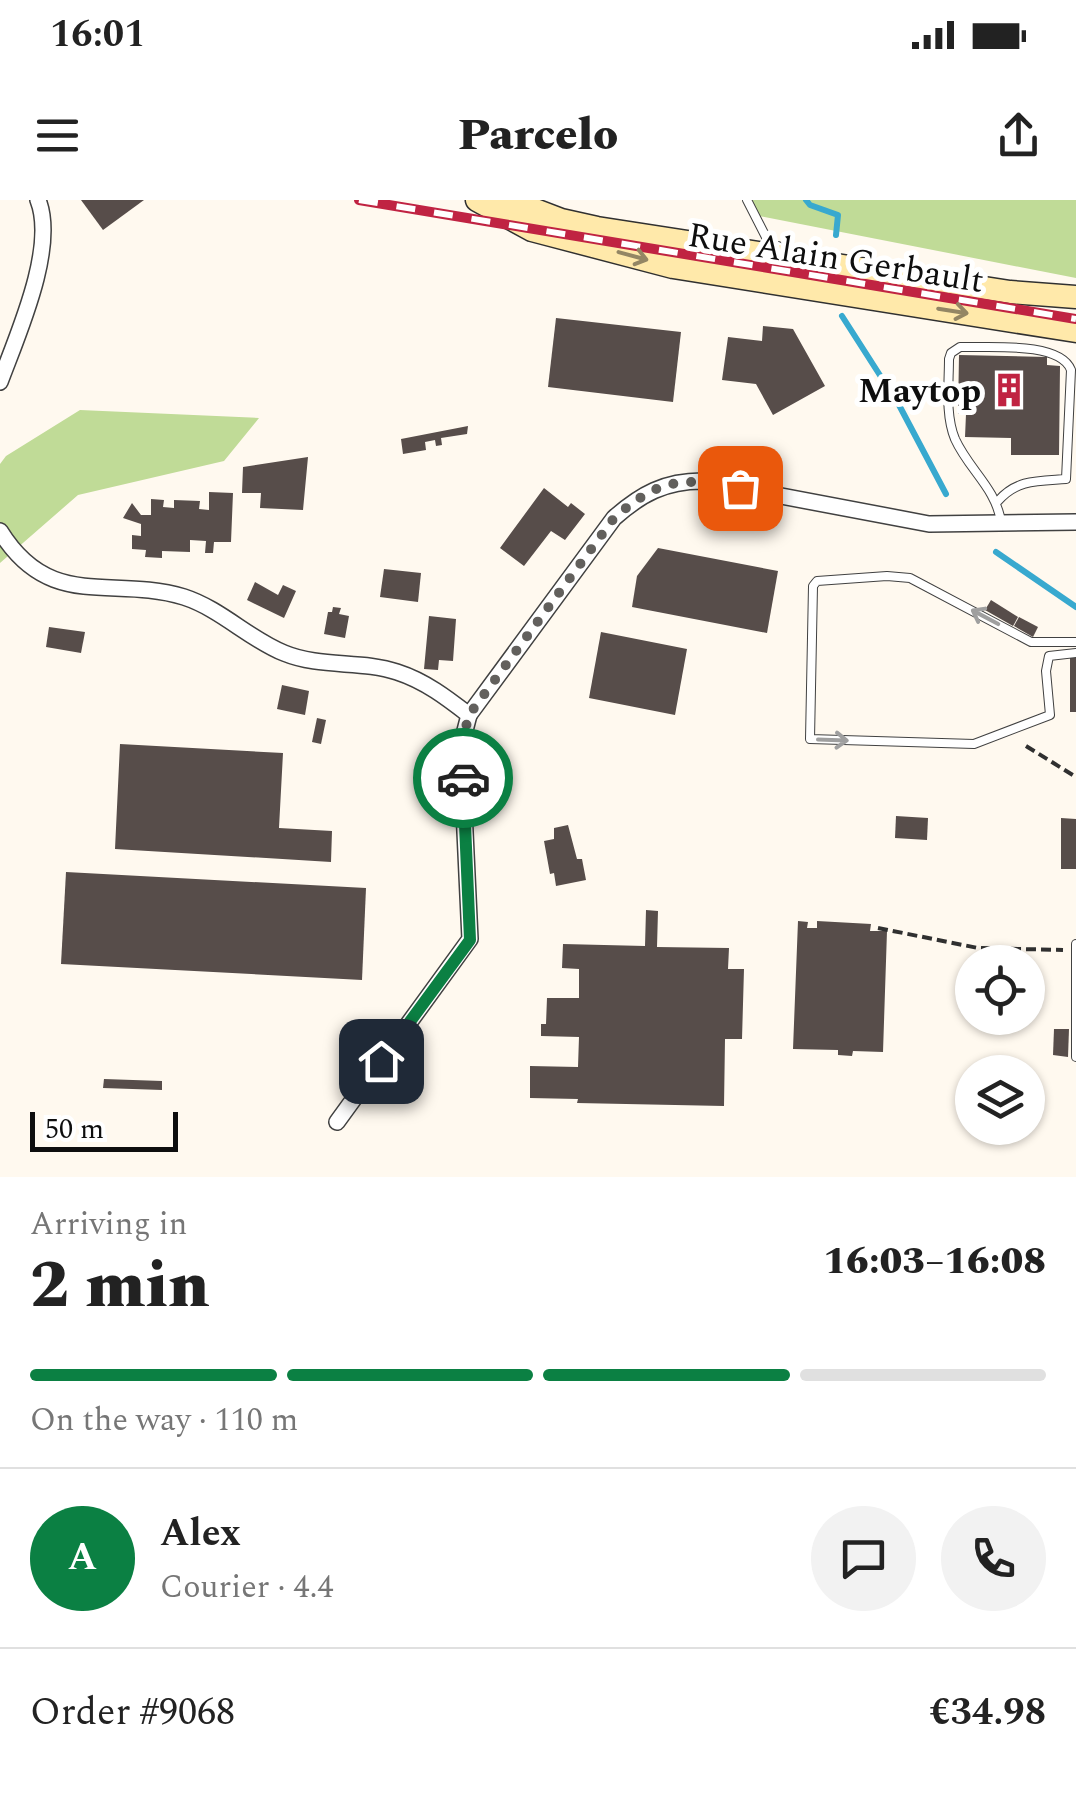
<!DOCTYPE html>
<meta charset="utf-8">
<style>
body{margin:0;font-family:Spectral,serif;background:#f2f2f2;color:#222;height:100vh;display:flex;flex-direction:column;font-size:38px;white-space:nowrap}
*{box-sizing:border-box;margin:0}
p{font-size:32px;color:#767676}
.icon{flex:none;width:55px;height:55px;fill:none;stroke:currentColor;stroke-width:2;stroke-linecap:round;stroke-linejoin:round}
.map{position:relative;height:977px;overflow:hidden}
.drawer{display:flex;flex-direction:column;background:#fff;flex:1}
.drawer>*{flex:none}
.tools{position:absolute;left:955px;top:745px;display:grid;gap:20px}
.tools a{display:grid;place-items:center;width:90px;height:90px;border-radius:50%;background:#fff;box-shadow:0 2px 8px #0004;font-size:50px}
.scale{position:absolute;left:30px;bottom:25px;width:148px;box-sizing:border-box;padding-left:10px;border:5px solid #0e0e0e;border-top:0;font-size:28px;line-height:35px;white-space:nowrap;color:#0e0e0e;-webkit-text-stroke:8px #fff;paint-order:stroke}
.pin{position:absolute;display:grid;place-items:center;width:85px;height:85px;color:#fff;margin:-42px;border-radius:20px;box-shadow:0 5px 15px #0006}
.courier{position:absolute;display:grid;place-items:center;width:100px;height:100px;margin:-50px;border:8px solid #0b8043;border-radius:50%;background:#fff;color:#222;box-shadow:0 2px 12px #0007}
.summary em{font-style:normal;font-weight:800}
.summary div{display:flex;flex-direction:column-reverse}
.summary{display:flex;align-items:center;justify-content:space-between;height:170px;padding:0 30px}
h1{font-size:65px;font-weight:800;line-height:75px}
.bar{display:grid;grid-template-columns:repeat(4,1fr);gap:15px 10px;align-content:center;height:120px;padding:0 30px}
.bar i{height:12px;border-radius:8px;background:#e0e0e0}
.bar .on{background:#0b8043}
.bar p{grid-column:span 4}
.line{display:flex;align-items:center;gap:25px;padding:0 30px;border-top:2px solid #e0e0e0}
.line div{flex:1}
.round{display:grid;place-items:center;flex:none;width:105px;height:105px;border-radius:52px;background:#f2f2f2}
.status{display:flex;justify-content:space-between;align-items:center;height:70px;padding:0 50px;background:#fff;direction:ltr}
.status svg{height:28px;fill:currentColor}
header{display:flex;justify-content:space-between;align-items:center;height:130px;padding:0 30px;background:#fff;font-size:45px;font-weight:800}
.map>svg:first-child{display:block}
.forest{fill:#c0db97}
.lines{fill:none;stroke-linecap:round;stroke-linejoin:round}
.stream{stroke:#38a9cf;stroke-width:6}
.building{fill:#574d4a}
.lane-casing{stroke:#414141;stroke-width:10}
.street-casing{stroke:#414141;stroke-width:18}
.secondary-casing{stroke:#303030;stroke-width:25}
.path{stroke:#303030;stroke-width:4;stroke-dasharray:10 5;stroke-linecap:butt}
.lane{stroke:#fff;stroke-width:8}
.street{stroke:#fff;stroke-width:15}
.secondary{stroke:#ffe9aa;stroke-width:22}
.rail-casing{stroke:#c02342;stroke-width:10}
.rail{stroke:#fff;stroke-width:6;stroke-dasharray:19;stroke-linecap:butt}
.oneway{stroke:#938664}
.oneway2{stroke:#9f9f9f}
.done{stroke:#62605d;stroke-width:10;stroke-dasharray:0 18}
.route{stroke:#0b8043;stroke-width:12}
.labels{text-anchor:middle;stroke-width:10;stroke-linejoin:round;paint-order:stroke}
.street-label{font-size:35px;fill:#0e0e0e;stroke:#fff}
.poi-label{font-size:35px;font-weight:bold;fill:#0e0e0e;stroke:#fff;text-anchor:end}
</style>
<div class="status"><b>16:01</b><svg viewBox="0 0 49 12"><path d="M0 12V9h3v3zM5 12V6h3v6zM10 12V3h3v9zM15 12V0h3v12zM26 1h20v11H26zM47 4h2v5h-2z"/></svg></div>
<header><svg class="icon" aria-label="menu" viewBox="0 0 24 24"><path d="M4 6h16M4 12h16M4 18h16"/></svg>Parcelo<svg class="icon" aria-label="share" viewBox="0 0 24 24"><path d="M12 15V3M7 8l5-5 5 5M5 13v7h14v-7"/></svg></header>
<div class="map">
<svg width="1076" height="977" viewBox="0 0 1076 977">
<rect width="100%" height="100%" fill="#fff9ef"/>
<g class="forest">
<polygon points="747,0 1076,0 1076,78 749,14"/>
<polygon points="80,210 259,218 224,261 78,295 0,363 0,264 6,256"/>
</g>
<g class="lines">
<g class="stream">
<polyline points="806,0 810,5 838,15 836,35"/>
<polyline points="842,116 899,205 946,294"/>
<polyline points="996,352 1076,407"/>
</g>
</g>
<g class="building">
<polygon points="81,0 144,0 103,30"/>
<polygon points="556,118 681,132 673,202 548,187"/>
<polygon points="763,126 793,129 825,186 773,215 756,184 722,180 728,137 762,141"/>
<polygon points="959,155 1047,157 1047,165 1060,166 1059,255 1011,255 1011,238 965,237 966,214 958,214"/>
<polygon points="468,226 467,234 441,238 442,245 436,246 435,240 425,242 426,250 403,254 401,239"/>
<polygon points="308,257 303,310 260,308 261,293 242,293 243,267"/>
<polygon points="544,288 568,307 571,303 585,314 565,340 551,331 524,366 500,348"/>
<polygon points="209,292 233,293 231,342 214,342 213,353 205,353 206,341 190,340 190,352 162,351 162,358 145,357 146,350 132,349 132,335 141,336 141,324 123,318 132,303 141,315 151,315 151,299 164,300 163,307 174,308 174,300 200,301 199,309 209,310"/>
<polygon points="658,348 778,371 767,433 632,407 637,376"/>
<polygon points="384,369 421,373 418,402 380,397"/>
<polygon points="255,382 278,395 283,385 296,391 284,418 247,400"/>
<polygon points="991,400 1018,417 1013,426 985,410"/>
<polygon points="333,407 341,408 339,414 349,416 345,438 324,434 328,412 332,412"/>
<polygon points="429,416 456,419 453,461 439,460 438,470 424,469"/>
<polygon points="1019,417 1038,427 1033,437 1014,426"/>
<polygon points="49,427 85,432 81,453 46,447"/>
<polygon points="601,432 687,449 675,515 589,498"/>
<rect x="1070" y="457" width="6" height="55"/>
<polygon points="282,485 309,491 305,515 277,509"/>
<polygon points="317,518 326,520 321,544 312,542"/>
<polygon points="120,544 283,553 279,628 332,631 331,662 115,649"/>
<polygon points="896,616 928,618 927,640 895,638"/>
<polygon points="1061,618 1076,619 1076,669 1061,669"/>
<polygon points="568,625 577,659 582,659 586,680 556,686 554,673 550,674 544,641 554,639 554,628"/>
<polygon points="66,672 366,688 362,780 61,764"/>
<polygon points="646,710 658,711 657,747 729,748 728,769 744,769 742,839 725,839 724,906 577,903 578,899 530,898 530,866 578,867 579,837 541,836 541,824 546,824 547,798 579,798 579,769 562,768 563,744 645,746"/>
<polygon points="798,721 808,722 807,728 817,728 817,721 871,724 870,731 887,731 883,852 853,851 852,856 838,855 838,850 793,849"/>
<polygon points="1054,829 1069,829 1068,857 1053,855"/>
<polygon points="104,879 162,881 162,890 103,888"/>
</g>
<g class="lines">
<g class="lane-casing">
<g id="lane">
<polyline points="747,0 770,45 778,46"/>
<path d="M998 301C1017 279 1039 281 1066 279L1071 170C1060 141 988 148 960 147L951 153 949 159C949 184 945 215 955 239 969 270 996 288 1001 322"/>
<polyline points="1076,442 1031,442 910,378 887,376 817,381 813,386 810,539 974,544 1050,515 1046,471 1049,456 1076,453"/>
<polyline points="1076,744 1076,857"/>
</g>
</g>
<g class="street-casing">
<g id="street">
<path d="M0 182C17 136 57 48 38 0"/>
<path d="M0 331C50 412 112 375 184 397 221 409 249 439 284 453 320 468 362 460 397 472 425 481 447 498 469 515L461 546 470 739 337 922"/>
<path d="M469 515 614 318C641 294 665 281 702 281L929 324 1076 322"/>
</g>
</g>
<g class="secondary-casing">
<g id="secondary">
<polyline points="477,0 532,30 673,67 1076,131"/>
<polyline points="509,0 561,20 597,28 1010,92 1076,97"/>
</g>
</g>
<g class="path">
<polyline points="1026,546 1076,577"/>
<polyline points="878,728 978,748 1063,750"/>
</g>
<use href="#lane" class="lane"/>
<use href="#street" class="street"/>
<use href="#secondary" class="secondary"/>
<g class="rail-casing">
<polyline id="rail" points="359,0 1076,119"/>
</g>
<use href="#rail" class="rail"/>
</g>
<defs><path id="oneway-shaft" d="M-6 0H5M1.5-3L5.5 0L1.5 3" fill="none" stroke-width="1.6" stroke-linecap="round" stroke-linejoin="round" transform="scale(2.5)"/></defs>
<g class="oneway">
<use href="#oneway-shaft" transform="translate(633 56) rotate(15)"/>
<use href="#oneway-shaft" transform="translate(953 111) rotate(9)"/>
</g>
<g class="oneway2">
<use href="#oneway-shaft" transform="translate(985 417) rotate(-152)"/>
<use href="#oneway-shaft" transform="translate(833 540) rotate(2)"/>
</g>
<g class="lines">
<path class="done" d="M463 578 461 546 469 515 614 318C660 278 682 277 740 288"/>
<polyline class="route" points="381,861 470,740 463,578"/>
</g>
<defs>
<g id="building-bare" transform="scale(2.7)"><path d="M-4-6H4V6H1V3H-1V6H-4ZM-2.5-4.3h1.7v1.8h-1.7ZM.8-4.3h1.7v1.8H.8ZM-2.5-1h1.7V.8h-1.7ZM.8-1h1.7V.8H.8Z" fill="#c02342" stroke="#fff" stroke-width="2.5" paint-order="stroke"/></g>
</defs>
<g fill-rule="evenodd">
<use href="#building-bare" x="1009" y="190"/>
</g>
<g class="labels">
<g class="street-label">
<text transform="translate(836 57) rotate(9)" y="12">Rue Alain Gerbault</text>
</g>
<g class="poi-label">
<text x="981" y="202">Maytop</text>
</g>
</g>
</svg>
<div class="tools">
<a><svg class="icon" aria-label="locate" viewBox="0 0 24 24"><circle cx="12" cy="12" r="6"/><path d="M12 2v4M12 18v4M2 12h4M18 12h4"/></svg></a>
<a><svg class="icon" aria-label="layers" viewBox="0 0 24 24"><path d="M12 4l9 5-9 5-9-5zM3 14l9 5 9-5"/></svg></a>
</div>
<div class="scale">50 m</div>
<div class="pin" style="left:740px;top:288px;background:#ea580c"><svg class="icon" aria-label="bag" viewBox="0 0 24 24"><path d="M5 8h14l-1 12H6zM9 8a3 3 0 0 1 6 0"/></svg></div>
<div class="pin" style="left:381px;top:861px;background:#1f2937"><svg class="icon" aria-label="home" viewBox="0 0 24 24"><path d="M3 11l9-7 9 7M6 9v11h12V9"/></svg></div>
<div class="courier" style="left:463px;top:578px"><svg class="icon" aria-label="car" viewBox="0 0 24 24"><path d="M5 17H2v-5l4-1 3-4h7l3 4 3 1v5h-3M9 17h6M6 11h13"/><circle cx="7" cy="17" r="2"/><circle cx="17" cy="17" r="2"/></svg></div>
</div>
<section class="drawer">
<div class="summary"><div><h1>2 min</h1><p>Arriving in</p></div><em>16:03–16:08</em></div>
<div class="bar"><i class="on"></i><i class="on"></i><i class="on"></i><i></i><p>On the way · 110 m</p></div>
<div class="line" style="height:180px"><b class="round" style="background:#0b8043;color:#fff">A</b><div><b>Alex</b><p>Courier · 4.4</p></div><a class="round"><svg class="icon" aria-label="chat" viewBox="0 0 24 24"><path d="M4 5h16v11H9l-5 4z"/></svg></a><a class="round"><svg class="icon" aria-label="phone" viewBox="0 0 24 24"><path d="M5 4h4l2 5-3 2q2 4 5 5l2-3 5 2v4C11 20 4 13 5 4z"/></svg></a></div>
<div class="line" style="height:130px"><div>Order #9068</div><b>€34.98</b></div>
</section>
